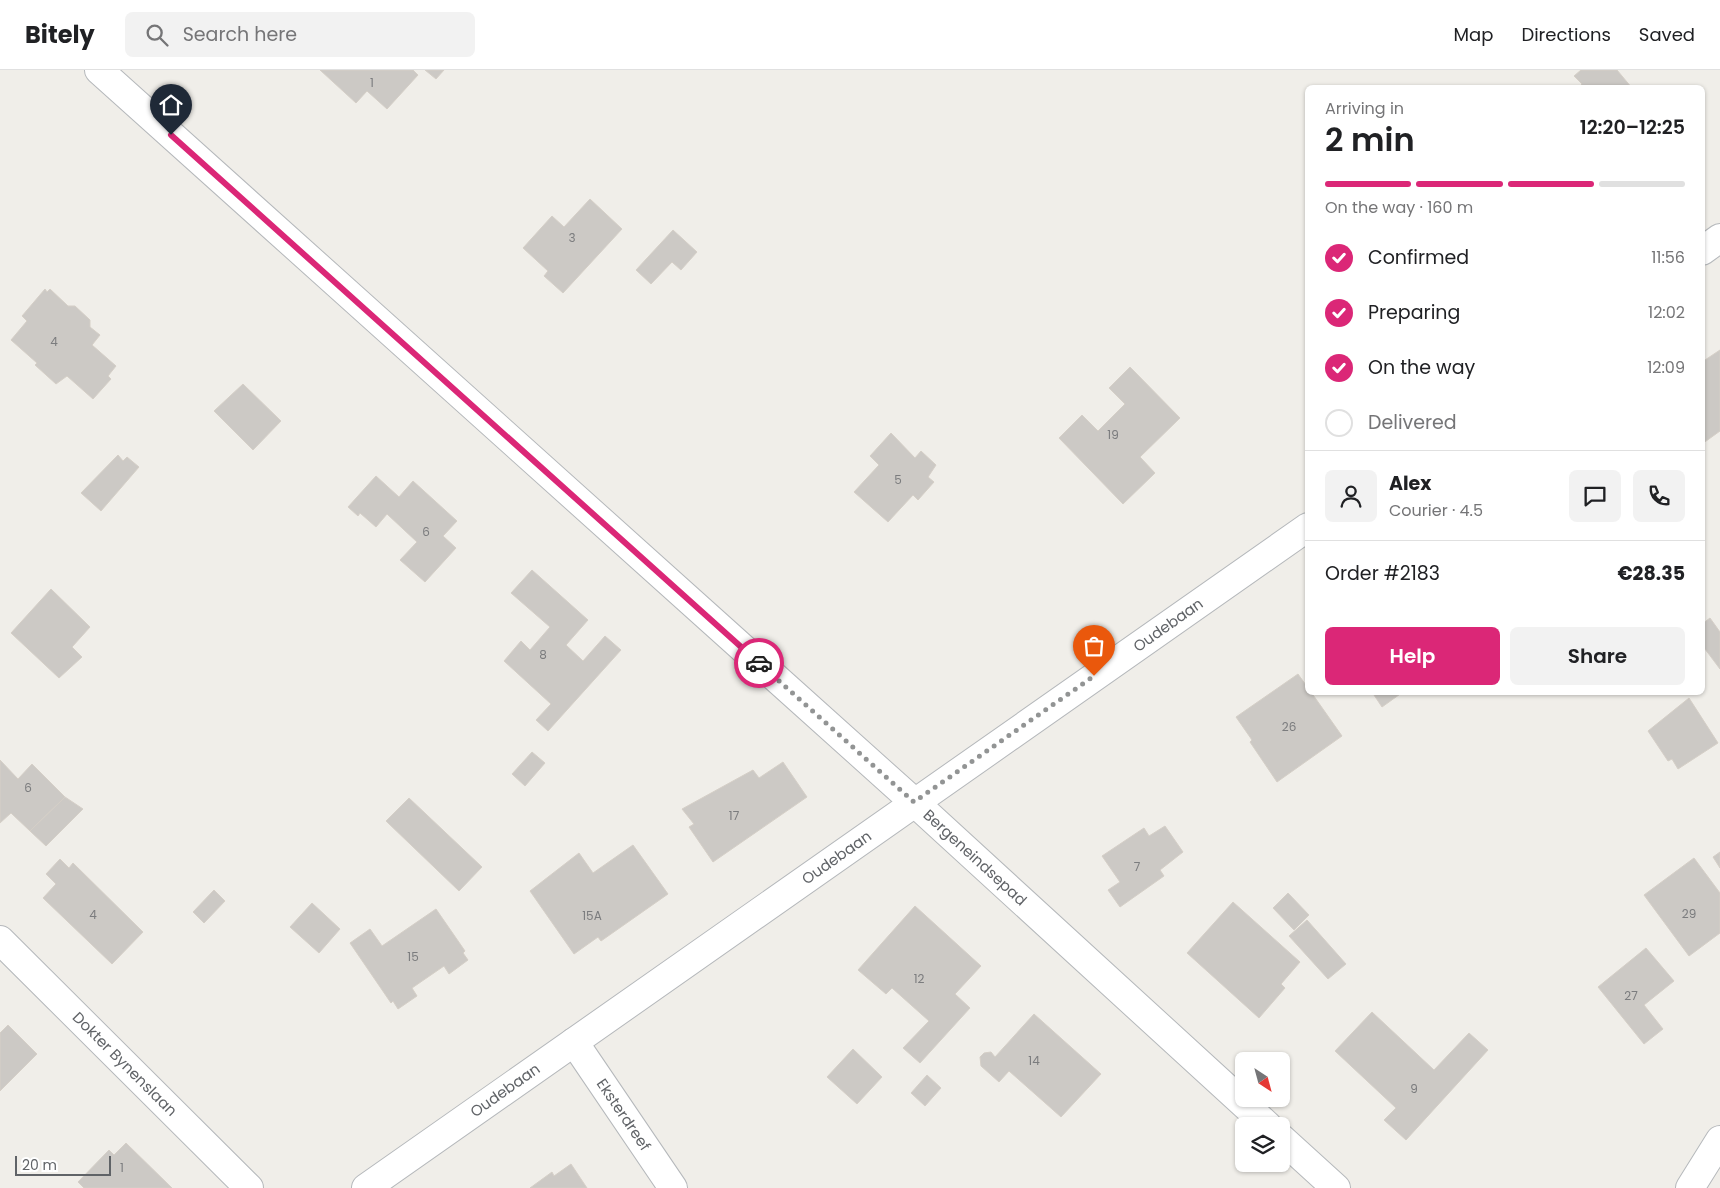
<!DOCTYPE html>
<meta charset="utf-8">
<style>
body{margin:0;font-family:Poppins,sans-serif;background:#f2f2f2;color:#202124;height:100vh;display:flex;flex-direction:column;font-size:19px;white-space:nowrap}
*{box-sizing:border-box;margin:0}
p{font-size:16px;color:#757577}
.icon{flex:none;width:28px;height:28px;fill:none;stroke:currentColor;stroke-width:2;stroke-linecap:round;stroke-linejoin:round}
.map{position:relative;flex:1;overflow:hidden}
.details{position:absolute;left:1305px;top:15px;width:400px;height:610px;display:flex;flex-direction:column;background:#fff;border-radius:8px;box-shadow:0 1px 4px #0004}
.details>*{flex:none}
.needle{width:32px;rotate:144deg}
.tools{position:absolute;left:1235px;top:982px;display:grid;gap:10px}
.tools a{display:grid;place-items:center;width:55px;height:55px;border-radius:8px;background:#fff;box-shadow:0 1px 4px #0004;font-size:25px}
.scale{position:absolute;left:15px;bottom:12px;width:96px;box-sizing:border-box;padding-left:5px;border:2px solid #606367;border-top:0;font-size:14px;line-height:18px;white-space:nowrap;color:#606367;-webkit-text-stroke:4px #fff;paint-order:stroke}
.pin{position:absolute;display:grid;place-items:center;width:42px;height:42px;color:#fff;margin:-51px -21px;border-radius:50% 50% 50% 0;rotate:-45deg;box-shadow:0 0 5px #0007}
.pin .icon{rotate:45deg}
.courier{position:absolute;display:grid;place-items:center;width:50px;height:50px;margin:-25px;border:4px solid #db2777;border-radius:50%;background:#fff;color:#222;box-shadow:0 1px 6px #0007}
.head em{font-style:normal;font-weight:600}
.head div{display:flex;flex-direction:column-reverse}
.head{display:flex;align-items:center;justify-content:space-between;height:85px;padding:0 20px}
h1{font-size:32px;font-weight:600;line-height:38px}
.bar{display:grid;grid-template-columns:repeat(4,1fr);gap:8px 5px;align-content:center;height:60px;padding:0 20px}
.bar i{height:6px;border-radius:4px;background:#e0e0e0}
.bar .selected{background:#db2777}
.bar p{grid-column:span 4}
.line{display:flex;align-items:center;gap:12px;padding:0 20px;border-top:1px solid #e0e0e0}
.line div{flex:1}
.round{display:grid;place-items:center;flex:none;width:52px;height:52px;border-radius:8px;background:#f2f2f2}
ol{padding:0 20px;list-style:none}
li{display:flex;align-items:center;gap:15px;height:55px}
li p{margin-inline-start:auto}
li .icon{padding:5px;border-radius:50%;background:#db2777;color:#fff;stroke-width:4}
li:last-child{color:#757577}
li i{width:28px;height:28px;border:2px solid #e0e0e0;border-radius:50%}
.cta{display:flex;gap:10px;margin-top:auto;padding:10px 20px}
.cta a{flex:1;height:58px;border-radius:8px;background:#db2777;color:#fff;font-size:20px;font-weight:600;line-height:58px;text-align:center}
.cta a+a{background:#f2f2f2;color:#202124}
header{display:flex;align-items:center;gap:30px;box-sizing:border-box;height:70px;padding:0 25px;background:#fff;border-bottom:1px solid #e0e0e0}
header strong{font-size:24px}
nav{display:flex;gap:28px;margin-inline-start:auto;font-size:18px}
.search{width:350px;height:45px;background:#f2f2f2;display:flex;align-items:center;gap:12px;box-sizing:border-box;padding:0 18px;border-radius:8px;color:#757577;font-size:19px}
.map>svg:first-child{display:block}
.building{fill:#ccc9c5;stroke:#d5cfc7}
.lines{fill:none;stroke-linecap:round;stroke-linejoin:round}
.minor-casing{stroke:#b5b8bb;stroke-width:30}
.minor{stroke:#fff;stroke-width:28}
.done{stroke:#929494;stroke-width:5;stroke-dasharray:0 9}
.route{stroke:#db2777;stroke-width:6}
.labels{text-anchor:middle;stroke-width:5;stroke-linejoin:round;paint-order:stroke}
.number-label{font-size:12px;fill:#7b7c7e}
.street-label{font-size:15px;fill:#606367;stroke:#fff}
</style>
<header>
<strong>Bitely</strong>
<div class="search"><svg class="icon" aria-label="search" viewBox="0 0 24 24"><circle cx="10" cy="10" r="6"/><path d="M15 15l6 6"/></svg>Search here</div>
<nav><a>Map</a><a>Directions</a><a>Saved</a></nav>
</header>
<div class="map">
<svg width="1720" height="1118" viewBox="0 0 1720 1118">
<rect width="100%" height="100%" fill="#f0eee9"/>
<g class="building">
<polygon points="320,0 413,0 418,5 387,39 367,21 356,33"/>
<polygon points="425,0 444,0 436,9"/>
<polygon points="1581,0 1617,0 1632,18 1578,18 1582,14 1574,6"/>
<polygon points="590,129 622,159 563,223 544,206 548,201 523,178 552,146 564,157"/>
<polygon points="673,160 697,182 681,200 672,192 651,214 636,200"/>
<polygon points="45,219 47,222 50,219 68,236 75,236 90,250 90,257 100,265 92,275 116,296 108,306 111,309 93,329 67,306 56,314 35,295 37,293 11,270 27,251 22,246"/>
<polygon points="1720,280 1720,361 1702,374 1702,292"/>
<polygon points="1130,297 1180,348 1140,387 1155,403 1123,434 1059,368 1082,345 1098,361 1125,334 1109,318"/>
<polygon points="243,314 281,351 253,380 214,341"/>
<polygon points="891,363 915,388 921,381 936,395 928,407 934,412 918,430 913,425 888,452 854,422 879,395 870,386"/>
<polygon points="118,385 123,391 127,387 139,397 101,441 81,423"/>
<polygon points="376,406 399,427 413,411 457,451 443,466 456,478 425,512 400,490 417,472 387,444 376,457 360,443 358,446 348,437"/>
<polygon points="532,500 588,550 566,575 583,591 605,566 621,580 548,661 536,650 551,634 504,591 521,571 530,580 550,557 511,523"/>
<polygon points="51,519 90,557 72,577 82,587 59,608 11,563"/>
<polygon points="1710,548 1720,562 1720,599 1702,575 1702,554"/>
<polygon points="1298,604 1308,618 1308,622 1311,622 1342,666 1277,712 1250,672 1252,670 1236,647"/>
<polygon points="1372,622 1403,622 1382,637"/>
<polygon points="1689,628 1718,673 1678,699 1672,689 1668,691 1648,661"/>
<polygon points="532,682 545,693 525,716 512,704"/>
<polygon points="0,690 18,709 32,694 65,727 30,761 11,743 0,753"/>
<polygon points="783,692 807,727 713,792 689,757 694,754 682,739 753,700 759,708"/>
<polygon points="65,727 83,739 46,776 30,761"/>
<polygon points="409,728 482,797 459,821 386,751"/>
<polygon points="1165,756 1183,782 1160,800 1164,806 1120,837 1108,820 1120,812 1102,786 1144,758 1149,766"/>
<polygon points="633,775 668,824 601,871 598,867 574,884 530,821 579,783 593,803"/>
<polygon points="1720,782 1720,798 1713,787"/>
<polygon points="1694,788 1720,823 1720,863 1689,886 1644,825"/>
<polygon points="60,789 69,798 73,793 143,862 112,894 43,828 56,814 46,804"/>
<polygon points="214,820 225,831 204,853 193,842"/>
<polygon points="1288,823 1309,845 1294,860 1273,838"/>
<polygon points="1233,832 1300,892 1281,914 1285,918 1259,948 1187,883"/>
<polygon points="312,833 340,859 319,883 290,857"/>
<polygon points="915,836 981,896 955,924 970,938 920,993 903,978 929,951 892,918 886,924 858,900"/>
<polygon points="436,839 465,881 463,883 468,890 449,904 444,896 412,918 417,926 398,939 393,931 391,933 350,873 370,859 382,876"/>
<polygon points="1307,850 1346,894 1328,909 1289,866"/>
<polygon points="1646,878 1674,911 1644,935 1663,959 1644,974 1598,917"/>
<polygon points="1372,942 1434,1000 1469,963 1488,980 1406,1070 1384,1050 1396,1038 1335,981"/>
<polygon points="1034,944 1101,1004 1061,1047 1009,1001 999,1012 981,996 980,987 984,983 991,982 995,987"/>
<polygon points="8,955 37,984 0,1021 0,963"/>
<polygon points="853,979 882,1007 857,1034 827,1007"/>
<polygon points="927,1005 941,1018 925,1036 911,1023"/>
<polygon points="126,1073 172,1118 84,1118 78,1112 109,1080 114,1085"/>
<polygon points="571,1094 587,1118 530,1118 552,1102 554,1106"/>
</g>
<g class="lines">
<g class="minor-casing">
<g id="minor">
<path id="s1" d="M99 0 914 732 1268 1056"/>
<polyline points="1702,181 1720,168"/>
<path id="s2" d="M0 870 249 1118"/>
<path id="s3" d="M574 972 673 1118"/>
<polyline points="1281,1068 1336,1118"/>
<path id="s4" d="M366 1118 1308 457"/>
<polyline points="1690,1118 1720,1070"/>
</g>
</g>
<use href="#minor" class="minor"/>
</g>
<g class="lines">
<polyline class="done" points="759,593 914,732 1094,606"/>
<polyline class="route" points="171,65 759,593"/>
</g>
<g class="labels">
<g class="number-label">
<text x="372" y="17">1</text>
<text x="572" y="172">3</text>
<text x="54" y="276">4</text>
<text x="1113" y="369">19</text>
<text x="898" y="414">5</text>
<text x="426" y="466">6</text>
<text x="543" y="589">8</text>
<text x="1289" y="661">26</text>
<text x="28" y="722">6</text>
<text x="734" y="750">17</text>
<text x="1137" y="801">7</text>
<text x="1689" y="848">29</text>
<text x="93" y="849">4</text>
<text x="592" y="850">15A</text>
<text x="413" y="891">15</text>
<text x="919" y="913">12</text>
<text x="1631" y="930">27</text>
<text x="1034" y="995">14</text>
<text x="1414" y="1023">9</text>
<text x="122" y="1102">1</text>
</g>
<g class="street-label">
<text dy="5" stroke="none"><textPath href="#s4" startOffset="980">Oudebaan</textPath></text>
<text dy="5" stroke="none"><textPath href="#s4" startOffset="575">Oudebaan</textPath></text>
<text dy="5" stroke="none"><textPath href="#s1" startOffset="1178">Bergeneindsepad</textPath></text>
<text dy="5" stroke="none"><textPath href="#s2" startOffset="176">Dokter Bynenslaan</textPath></text>
<text dy="5" stroke="none"><textPath href="#s4" startOffset="170">Oudebaan</textPath></text>
<text dy="5" stroke="none"><textPath href="#s3" startOffset="88">Eksterdreef</textPath></text>
</g>
</g>
</svg>
<div class="tools">
<a><svg class="needle" viewBox="-14 -14 28 28"><path d="M0-13l5 13h-10z" fill="#e53935"/><path d="M0 13l5-13h-10z" fill="#757577"/></svg></a>
<a><svg class="icon" aria-label="layers" viewBox="0 0 24 24"><path d="M12 4l9 5-9 5-9-5zM3 14l9 5 9-5"/></svg></a>
</div>
<div class="scale">20 m</div>
<div class="pin" style="left:1094px;top:606px;background:#ea580c"><svg class="icon" aria-label="bag" viewBox="0 0 24 24"><path d="M5 8h14l-1 12H6zM9 8a3 3 0 0 1 6 0"/></svg></div>
<div class="pin" style="left:171px;top:65px;background:#1f2937"><svg class="icon" aria-label="home" viewBox="0 0 24 24"><path d="M3 11l9-7 9 7M6 9v11h12V9"/></svg></div>
<div class="courier" style="left:759px;top:593px"><svg class="icon" aria-label="car" viewBox="0 0 24 24"><path d="M5 17H2v-5l4-1 3-4h7l3 4 3 1v5h-3M9 17h6M6 11h13"/><circle cx="7" cy="17" r="2"/><circle cx="17" cy="17" r="2"/></svg></div>
<section class="details">
<div class="head"><div><h1>2 min</h1><p>Arriving in</p></div><em>12:20–12:25</em></div>
<div class="bar"><i class="selected"></i><i class="selected"></i><i class="selected"></i><i></i><p>On the way · 160 m</p></div>
<ol>
<li><svg class="icon" aria-label="check" viewBox="0 0 24 24"><path d="M5 12l5 5 9-10"/></svg>Confirmed<p>11:56</p></li>
<li><svg class="icon" aria-label="check" viewBox="0 0 24 24"><path d="M5 12l5 5 9-10"/></svg>Preparing<p>12:02</p></li>
<li><svg class="icon" aria-label="check" viewBox="0 0 24 24"><path d="M5 12l5 5 9-10"/></svg>On the way<p>12:09</p></li>
<li><i></i>Delivered</li>
</ol>
<div class="line" style="height:90px"><a class="round"><svg class="icon" aria-label="person" viewBox="0 0 24 24"><circle cx="12" cy="8" r="4"/><path d="M4 21q1-7 8-7t8 7"/></svg></a><div><b>Alex</b><p>Courier · 4.5</p></div><a class="round"><svg class="icon" aria-label="chat" viewBox="0 0 24 24"><path d="M4 5h16v11H9l-5 4z"/></svg></a><a class="round"><svg class="icon" aria-label="phone" viewBox="0 0 24 24"><path d="M5 4h4l2 5-3 2q2 4 5 5l2-3 5 2v4C11 20 4 13 5 4z"/></svg></a></div>
<div class="line" style="height:65px"><div>Order #2183</div><b>€28.35</b></div>
<div class="cta"><a>Help</a><a>Share</a></div>
</section>
</div>
